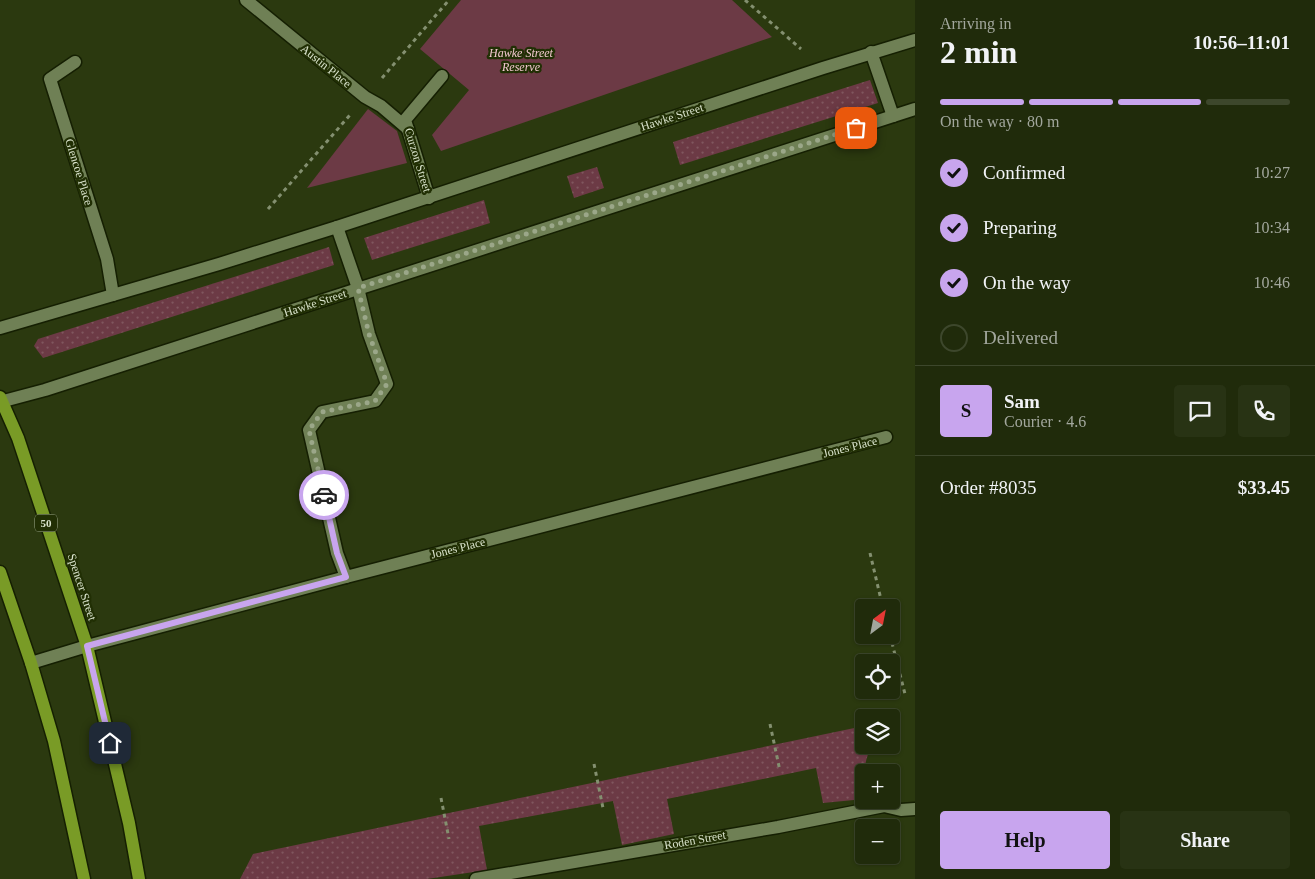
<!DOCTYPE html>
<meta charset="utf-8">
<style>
body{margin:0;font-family:"Times New Roman",serif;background:#283314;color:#f1f3f6;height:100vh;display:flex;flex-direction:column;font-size:19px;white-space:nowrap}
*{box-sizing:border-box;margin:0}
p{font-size:16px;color:#a2a79d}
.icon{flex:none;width:28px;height:28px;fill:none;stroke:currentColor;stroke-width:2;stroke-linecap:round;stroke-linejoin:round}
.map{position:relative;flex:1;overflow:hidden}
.sheet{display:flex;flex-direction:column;background:#202b0b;width:400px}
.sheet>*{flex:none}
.needle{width:32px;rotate:32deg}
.tools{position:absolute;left:855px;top:599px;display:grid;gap:10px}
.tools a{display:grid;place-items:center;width:45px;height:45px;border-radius:5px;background:#202b0b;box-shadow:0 1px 4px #0004,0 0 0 1px #3d472c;font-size:25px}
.pin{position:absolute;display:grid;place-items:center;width:42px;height:42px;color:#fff;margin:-21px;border-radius:10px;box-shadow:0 2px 8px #0006}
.courier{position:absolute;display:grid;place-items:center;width:50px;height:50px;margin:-25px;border:4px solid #c8a5ee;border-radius:50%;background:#fff;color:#222;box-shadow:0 1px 6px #0007}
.overview em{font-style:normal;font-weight:800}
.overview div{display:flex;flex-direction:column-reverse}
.overview{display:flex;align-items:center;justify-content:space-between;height:85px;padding:0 25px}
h1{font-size:32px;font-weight:800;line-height:38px}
.bar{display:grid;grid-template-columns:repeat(4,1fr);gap:8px 5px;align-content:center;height:60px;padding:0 25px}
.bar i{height:6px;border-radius:4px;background:#3d472c}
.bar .current{background:#c8a5ee}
.bar p{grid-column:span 4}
.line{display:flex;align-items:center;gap:12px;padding:0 25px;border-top:1px solid #3d472c}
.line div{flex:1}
.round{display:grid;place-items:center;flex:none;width:52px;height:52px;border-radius:5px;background:#283314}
ol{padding:0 25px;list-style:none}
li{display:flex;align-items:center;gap:15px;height:55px}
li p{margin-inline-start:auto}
li .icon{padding:5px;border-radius:50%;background:#c8a5ee;color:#111;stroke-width:4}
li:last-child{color:#a2a79d}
li i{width:28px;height:28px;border:2px solid #3d472c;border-radius:50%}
.action{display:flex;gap:10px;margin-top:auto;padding:10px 25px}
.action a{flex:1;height:58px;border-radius:5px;background:#c8a5ee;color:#111;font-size:20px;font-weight:800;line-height:58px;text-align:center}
.action a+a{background:#283314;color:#f1f3f6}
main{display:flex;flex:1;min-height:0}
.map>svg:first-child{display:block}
.grass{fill:url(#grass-dots)}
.park{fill:#6c3a45}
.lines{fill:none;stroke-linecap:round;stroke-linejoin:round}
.minor-casing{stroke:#151f02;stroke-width:15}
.major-casing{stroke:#151f02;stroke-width:15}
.path{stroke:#849070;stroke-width:3;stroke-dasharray:4 4;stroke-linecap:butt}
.minor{stroke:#6f8055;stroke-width:12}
.major{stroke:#799b26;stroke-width:12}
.done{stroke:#9ba789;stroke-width:5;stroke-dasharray:0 9}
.route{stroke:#c8a5ee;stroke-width:6}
.labels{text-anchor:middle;stroke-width:4.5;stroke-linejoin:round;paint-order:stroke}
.shield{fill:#212f04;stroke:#a1ac8f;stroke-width:1}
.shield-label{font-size:11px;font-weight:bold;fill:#d8e2cb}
.park-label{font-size:12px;font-style:italic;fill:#f3c8d0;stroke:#212f04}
.street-label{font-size:12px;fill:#d8e2cb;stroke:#212f04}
</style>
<main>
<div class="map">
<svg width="915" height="879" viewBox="0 0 915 879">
<defs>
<pattern id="grass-dots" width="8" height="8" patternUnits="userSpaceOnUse" patternTransform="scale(1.25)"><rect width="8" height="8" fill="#6c3a45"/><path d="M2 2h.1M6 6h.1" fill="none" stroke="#80565e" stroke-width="1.8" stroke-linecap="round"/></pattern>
</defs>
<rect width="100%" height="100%" fill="#2b390f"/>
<g class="grass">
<polygon points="870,80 878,103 680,165 673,142"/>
<polygon points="597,167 604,188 574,198 567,176"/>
<polygon points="484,200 490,223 372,260 364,238"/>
<polygon points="329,247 334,265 43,358 34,346 38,339"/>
<path d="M864 726V745H872C863 762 863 780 864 799L823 803 816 768 667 799 674 834 622 845 613 801 479 826 487 870 427 879H240L253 854Z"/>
</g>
<g class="park">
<polygon points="461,0 732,0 772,37 441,151 432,135 469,90 420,49"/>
<polygon points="368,109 397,131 407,163 307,188"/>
</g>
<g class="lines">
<g class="minor-casing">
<g id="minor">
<polyline points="246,0 365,97 381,106 408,129"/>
<polyline points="871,52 893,116"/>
<polyline points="75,62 50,79 107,259 113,295"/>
<polyline points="429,198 405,120 442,76"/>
<polyline points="337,227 358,288 369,334 387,384 375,401 322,412 309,430 337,553 346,577"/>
<polyline points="0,328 219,264 337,227 823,68 915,40"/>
<polyline points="0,402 45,390 915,109"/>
<polyline points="31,663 87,646 346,577 886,437"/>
<polyline points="476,879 778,827 884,806 901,810 915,809"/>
</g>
</g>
<g class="major-casing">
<g id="major">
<polyline points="0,397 18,438 87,646 129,823 139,879"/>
<polyline points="0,572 31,663 54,741 84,879"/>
</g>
</g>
<g class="path">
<polyline points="745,0 801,49"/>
<polyline points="382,78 449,0"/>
<polyline points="268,209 350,115"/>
<polyline points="870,553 883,608"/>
<polyline points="890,635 905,694"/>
<polyline points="770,724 780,771"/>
<polyline points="594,764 603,808"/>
<polyline points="441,798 449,839"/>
</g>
<use href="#minor" class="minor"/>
<use href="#major" class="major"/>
</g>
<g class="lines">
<polyline class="done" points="324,495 309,430 322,412 375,401 387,384 369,334 358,288 856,128"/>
<polyline class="route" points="110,743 87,646 346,577 337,553 324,495"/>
</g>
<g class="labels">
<rect class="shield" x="35" y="514.5" width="22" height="17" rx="4"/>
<g class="shield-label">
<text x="46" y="527">50</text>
</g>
<g class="park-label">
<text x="521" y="57">Hawke Street<tspan x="521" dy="14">Reserve</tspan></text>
</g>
<g class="street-label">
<text transform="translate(326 66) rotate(39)" y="4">Austin Place</text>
<text transform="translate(672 117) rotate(-18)" y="4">Hawke Street</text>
<text transform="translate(418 160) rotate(73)" y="4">Curzon Street</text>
<text transform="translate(79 172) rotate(73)" y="4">Glencoe Place</text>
<text transform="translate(315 303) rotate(-18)" y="4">Hawke Street</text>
<text transform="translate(850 447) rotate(-14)" y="4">Jones Place</text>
<text transform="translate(458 548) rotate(-14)" y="4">Jones Place</text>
<text transform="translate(82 587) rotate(72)" y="4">Spencer Street</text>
<text transform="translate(695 840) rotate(-10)" y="4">Roden Street</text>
</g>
</g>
</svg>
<div class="tools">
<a><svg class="needle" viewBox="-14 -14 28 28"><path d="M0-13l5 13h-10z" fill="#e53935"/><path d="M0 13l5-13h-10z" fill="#a2a79d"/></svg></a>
<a><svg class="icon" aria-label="locate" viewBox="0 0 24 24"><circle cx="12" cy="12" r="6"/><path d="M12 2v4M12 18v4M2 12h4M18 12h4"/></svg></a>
<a><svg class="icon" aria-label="layers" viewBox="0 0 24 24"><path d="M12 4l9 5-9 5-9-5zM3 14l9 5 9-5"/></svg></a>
<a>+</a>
<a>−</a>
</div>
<div class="pin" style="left:856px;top:128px;background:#ea580c"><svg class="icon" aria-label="bag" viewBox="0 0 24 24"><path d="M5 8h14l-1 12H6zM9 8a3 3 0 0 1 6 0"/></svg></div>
<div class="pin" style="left:110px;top:743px;background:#1f2937"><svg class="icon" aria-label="home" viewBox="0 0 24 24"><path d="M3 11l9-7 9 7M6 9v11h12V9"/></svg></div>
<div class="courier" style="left:324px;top:495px"><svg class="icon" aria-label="car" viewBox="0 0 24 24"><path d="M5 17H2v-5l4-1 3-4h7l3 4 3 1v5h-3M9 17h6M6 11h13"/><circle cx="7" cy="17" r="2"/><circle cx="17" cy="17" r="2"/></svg></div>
</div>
<section class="sheet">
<div class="overview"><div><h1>2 min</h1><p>Arriving in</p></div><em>10:56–11:01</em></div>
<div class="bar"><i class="current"></i><i class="current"></i><i class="current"></i><i></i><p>On the way · 80 m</p></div>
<ol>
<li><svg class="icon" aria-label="check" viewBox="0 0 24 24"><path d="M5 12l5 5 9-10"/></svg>Confirmed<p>10:27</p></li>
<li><svg class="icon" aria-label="check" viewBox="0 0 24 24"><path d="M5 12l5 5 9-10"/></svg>Preparing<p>10:34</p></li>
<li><svg class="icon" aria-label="check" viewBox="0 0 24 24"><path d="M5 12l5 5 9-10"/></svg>On the way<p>10:46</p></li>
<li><i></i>Delivered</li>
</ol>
<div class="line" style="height:90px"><b class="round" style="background:#c8a5ee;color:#111">S</b><div><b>Sam</b><p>Courier · 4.6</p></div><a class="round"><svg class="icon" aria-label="chat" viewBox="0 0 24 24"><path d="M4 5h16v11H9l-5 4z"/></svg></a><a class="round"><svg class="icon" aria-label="phone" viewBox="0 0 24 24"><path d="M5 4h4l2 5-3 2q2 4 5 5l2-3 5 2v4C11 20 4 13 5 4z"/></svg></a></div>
<div class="line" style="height:65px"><div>Order #8035</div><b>$33.45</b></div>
<div class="action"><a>Help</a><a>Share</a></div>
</section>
</main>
